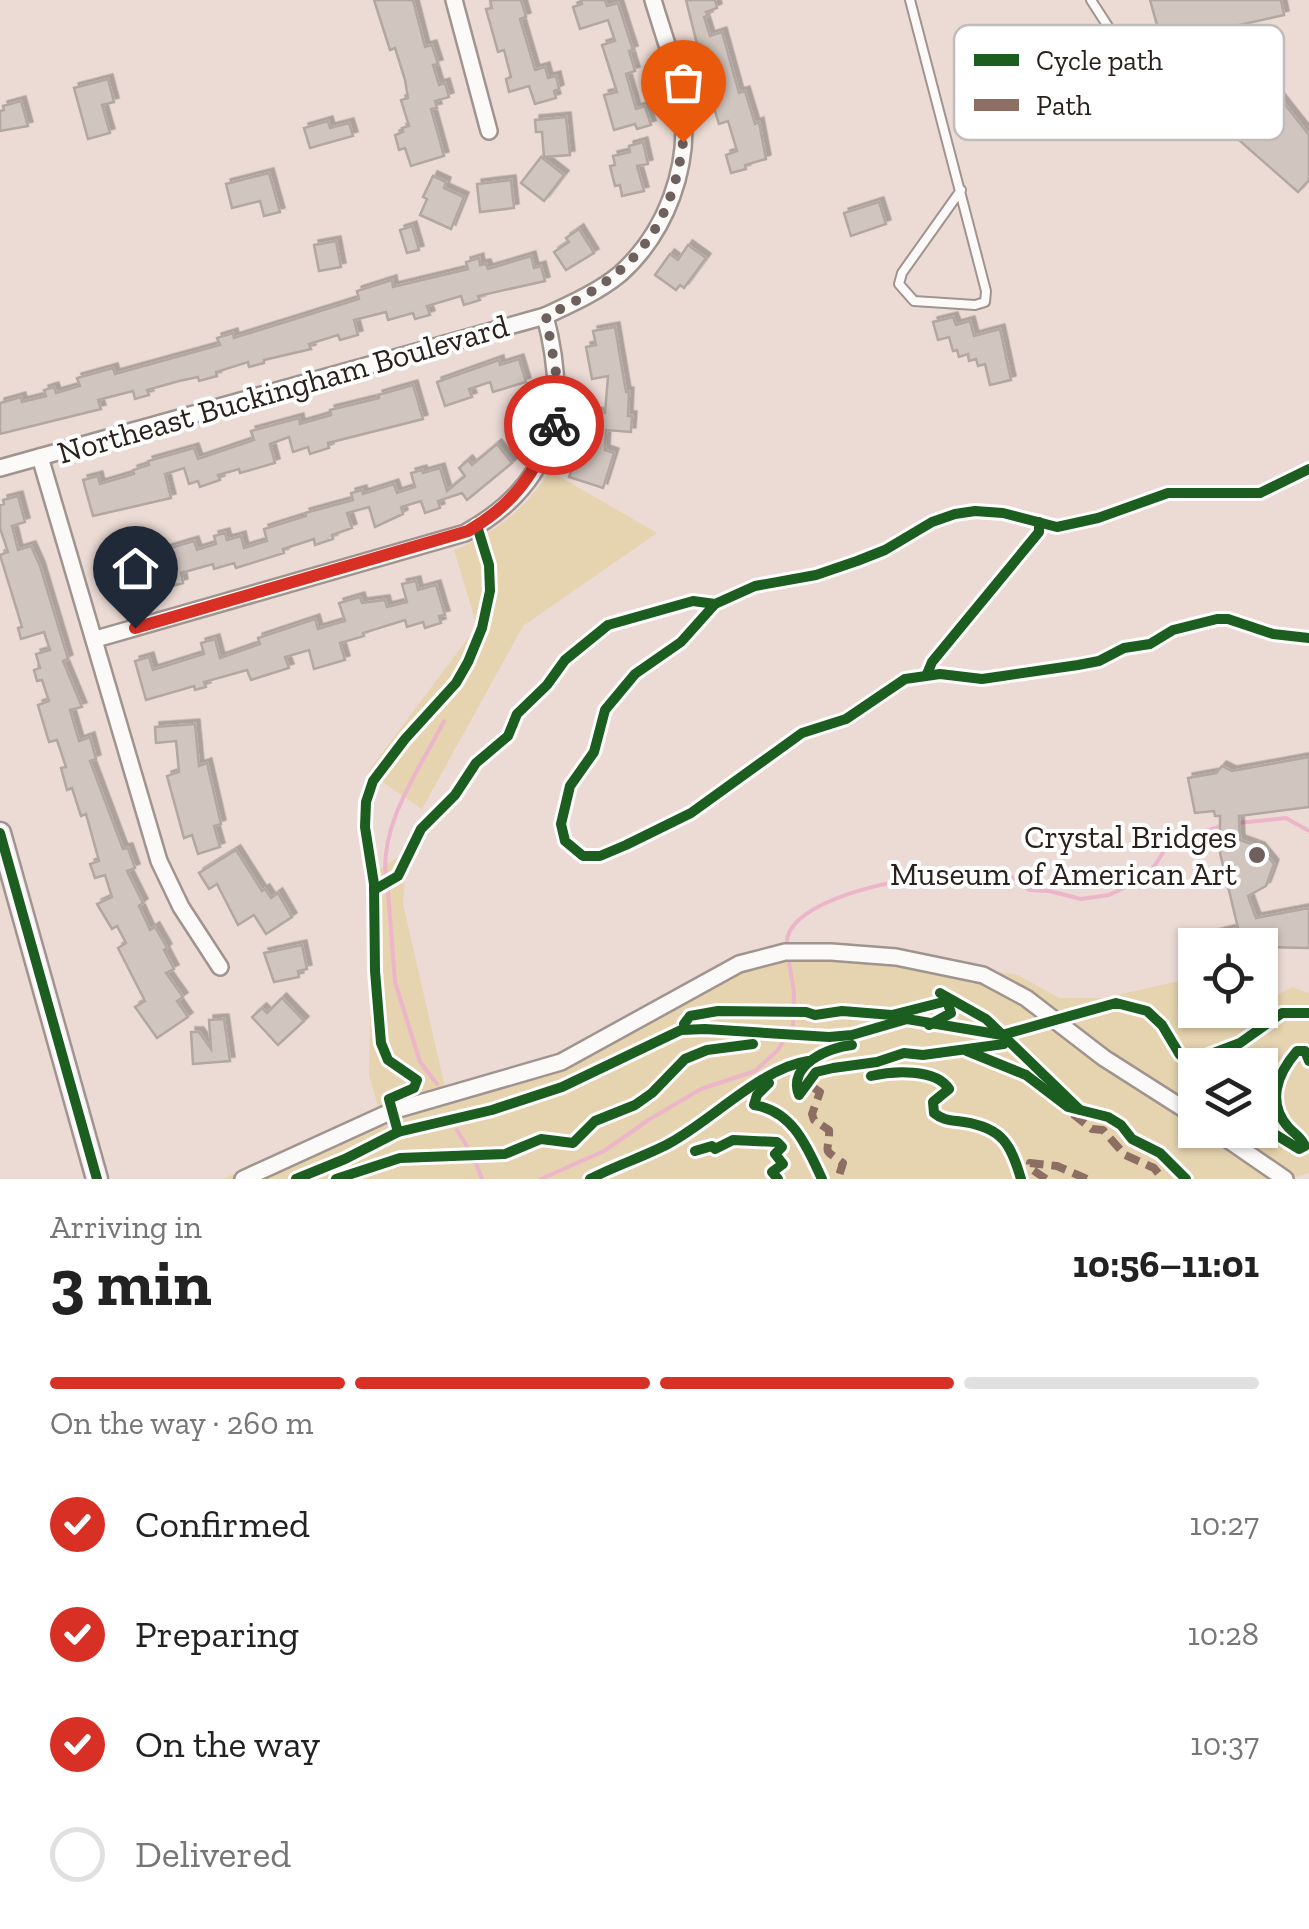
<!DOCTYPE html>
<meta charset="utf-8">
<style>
body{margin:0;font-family:"Zilla Slab",serif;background:#f2f2f2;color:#222;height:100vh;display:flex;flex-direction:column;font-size:38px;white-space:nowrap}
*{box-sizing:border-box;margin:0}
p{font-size:32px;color:#767676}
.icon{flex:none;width:55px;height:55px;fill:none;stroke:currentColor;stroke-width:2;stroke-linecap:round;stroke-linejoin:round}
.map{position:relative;height:1179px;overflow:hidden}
.sheet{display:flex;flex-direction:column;background:#fff;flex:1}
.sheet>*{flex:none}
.tools{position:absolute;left:1178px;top:928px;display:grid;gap:20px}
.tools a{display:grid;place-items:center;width:100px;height:100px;border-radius:0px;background:#fff;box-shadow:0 2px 8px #0004;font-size:50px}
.pin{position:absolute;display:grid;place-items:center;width:85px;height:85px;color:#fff;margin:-102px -42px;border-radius:50% 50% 50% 0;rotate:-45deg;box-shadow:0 0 10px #0007}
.pin .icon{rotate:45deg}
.courier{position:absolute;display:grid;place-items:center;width:100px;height:100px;margin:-50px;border:8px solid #d93025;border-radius:50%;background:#fff;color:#222;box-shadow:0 2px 12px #0007}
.overview em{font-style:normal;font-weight:700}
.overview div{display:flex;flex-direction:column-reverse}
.overview{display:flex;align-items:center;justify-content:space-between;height:170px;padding:0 50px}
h1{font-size:65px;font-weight:700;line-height:75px}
.bar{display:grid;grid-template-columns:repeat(4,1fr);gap:15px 10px;align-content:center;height:120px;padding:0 50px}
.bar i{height:12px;border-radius:8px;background:#e0e0e0}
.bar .selected{background:#d93025}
.bar p{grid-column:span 4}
ol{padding:0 50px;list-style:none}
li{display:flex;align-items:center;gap:30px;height:110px}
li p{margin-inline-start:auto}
li .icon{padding:10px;border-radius:50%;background:#d93025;color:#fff;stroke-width:4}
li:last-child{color:#767676}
li i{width:55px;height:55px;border:5px solid #e0e0e0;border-radius:50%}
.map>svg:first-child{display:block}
.green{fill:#e6d3af;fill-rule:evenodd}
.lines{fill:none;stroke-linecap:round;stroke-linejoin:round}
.stream{stroke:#ecb5ca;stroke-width:4}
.building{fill:#d1c5bf;stroke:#b2a7a1;stroke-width:2.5;filter:url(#shadow)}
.lane-casing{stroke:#a0948f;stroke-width:12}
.street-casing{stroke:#a0948f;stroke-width:20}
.secondary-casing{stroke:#a0948f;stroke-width:25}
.lane{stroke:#fcfaf9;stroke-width:8}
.street{stroke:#fcfaf9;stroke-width:15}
.secondary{stroke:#f7f0f0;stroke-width:20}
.quiet{stroke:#8d6e63;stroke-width:8;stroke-dasharray:15 8;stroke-linecap:butt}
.cycleway-casing{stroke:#fff;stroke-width:16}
.cycleway{stroke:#1b5e20;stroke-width:10}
.done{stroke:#6e615d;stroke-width:10;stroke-dasharray:0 18}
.route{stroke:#d93025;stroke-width:12}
.poi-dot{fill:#6e615d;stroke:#fff;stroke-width:4}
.labels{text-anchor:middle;stroke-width:8;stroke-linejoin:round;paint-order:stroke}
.street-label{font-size:32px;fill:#2a201c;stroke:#fff}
.poi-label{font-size:32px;fill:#2a201c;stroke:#fff;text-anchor:end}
.key{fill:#fff;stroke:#bfbcbb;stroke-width:2.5}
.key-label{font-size:28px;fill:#2a201c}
</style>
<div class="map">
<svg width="1309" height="1179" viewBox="0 0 1309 1179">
<defs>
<filter id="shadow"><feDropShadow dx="4.5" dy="-4.5" stdDeviation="0" flood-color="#0004"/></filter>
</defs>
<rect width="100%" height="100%" fill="#ecdbd5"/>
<g class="green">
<path d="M550 471 657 533 523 626 422 809 368 772 477 626 454 550C497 532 525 509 550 471Z"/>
<path d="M407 851 403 904 447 1096 560 1061 754 960 849 948 1018 975 1059 998H1104L1183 980 1195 992V1010H1215L1228 1021 1248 1010H1260V1004L1292 987 1309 993V1173L1289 1179H222L293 1150 300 1163 305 1154 382 1120 369 1075 372 919 368 877ZM1195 1065H1260V1130H1195Z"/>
</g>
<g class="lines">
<g class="stream">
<polyline points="1238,823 1286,818 1309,831"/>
<path d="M386 880C379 823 419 771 444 721"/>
<polyline points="388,892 395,982 420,1062 437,1084"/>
<path d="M787 948C780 905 881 883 913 879 945 876 984 895 1012 877L1029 890 1049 891 1081 899 1109 895 1148 876 1164 851 1174 842 1224 825"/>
<polyline points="457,1130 473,1156 482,1179"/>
<polyline points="541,1179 604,1151 650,1119 701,1089 755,1071 778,1050 793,1025 794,992 788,957"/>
</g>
</g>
<g class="building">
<polygon points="374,0 413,0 425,47 432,45 438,64 433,65 439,85 445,83 449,97 435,101 437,108 431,109 444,156 411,166 405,148 399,150 395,135 403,132 402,128 409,126 401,100 408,98 405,80 395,48 390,50"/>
<polygon points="490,0 521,0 526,17 520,19 535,70 545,67 548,78 556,76 559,89 554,91 556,98 535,104 529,86 509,92 506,79 511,77 504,50 498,52 486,9 492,8"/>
<polygon points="581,0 605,0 607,6 618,3 633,50 629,51 635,71 626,74 636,109 645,106 651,125 637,129 635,124 614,130 604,95 617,92 602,45 615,41 608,20 580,29 573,7 582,4"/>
<polygon points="686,0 715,0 717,8 706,12 708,16 704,17 710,36 722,32 739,93 745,91 755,124 759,122 766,159 745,165 746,169 731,173 726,155 737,151 728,121 719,124 707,85 712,83 702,51 699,52"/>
<polygon points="1150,0 1281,0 1284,15 1235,26 1245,54 1309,135 1309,180 1298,192 1174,83 1167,57 1172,48 1162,43"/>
<polygon points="108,79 114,102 102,105 110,133 88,139 74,88"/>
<polygon points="21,101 28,126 0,131 0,111 4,110 3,106"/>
<polygon points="566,117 570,155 544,157 542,132 536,132 535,120"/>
<polygon points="328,121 330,128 349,123 353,136 310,148 304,128"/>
<polygon points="643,142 648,164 637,166 644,191 622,196 620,185 615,186 610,166 615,165 613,156 630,152 629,146"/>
<polygon points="541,157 564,175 544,201 521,183"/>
<polygon points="269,173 280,212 264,216 260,201 232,208 226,184"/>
<polygon points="433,176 446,182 444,188 464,197 451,229 420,215 427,199 423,197"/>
<polygon points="511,180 514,208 480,212 477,184"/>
<polygon points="879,202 886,224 851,236 844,213"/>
<polygon points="412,226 419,250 407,253 400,230"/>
<polygon points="579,229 594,253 566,270 554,252 569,242 566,238"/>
<polygon points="336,241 341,267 319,271 314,245"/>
<polygon points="688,245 706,258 684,288 680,285 676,290 655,275 670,254 678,260"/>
<polygon points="531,256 534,268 541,266 545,281 478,296 480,300 464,305 461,296 427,306 430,315 415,319 413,313 388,320 386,312 354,320 358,335 340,340 338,335 309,344 311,349 264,360 264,363 249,367 248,362 216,372 217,376 199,381 198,377 179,381 147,390 149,395 135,399 133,391 98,400 101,409 0,434 0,403 21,397 22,402 46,396 44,390 54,387 56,393 80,386 77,378 113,368 115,374 220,345 217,338 233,333 234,338 359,299 357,291 392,280 393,287 468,269 466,262 479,258 480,265 486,264 488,269"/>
<polygon points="953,317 956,325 970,321 974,336 1000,329 1011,380 990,385 985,364 978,366 976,359 969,361 968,354 959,357 957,350 953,351 949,337 938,340 933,322"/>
<polygon points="615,327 626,392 629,392 628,416 632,416 631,432 606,430 605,450 614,453 603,488 569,477 575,460 581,462 589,438 591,412 605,413 608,376 592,379 586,347 596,345 593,331"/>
<polygon points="519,359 526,382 493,392 490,382 469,389 472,397 445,406 437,382 499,360 500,365"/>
<polygon points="413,385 423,419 328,443 329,448 310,454 308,447 293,452 289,437 270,444 275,463 240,473 239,469 218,475 220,480 200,487 198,481 189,484 184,468 165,474 171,498 93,516 83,480 98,476 100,484 134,474 133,470 149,465 148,461 194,448 198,459 254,440 251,431 299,418 300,424 331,415 330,410 379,398 378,395"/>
<polygon points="497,444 512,463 467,500 462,493 438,501 440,508 425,513 421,501 401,507 403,514 375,527 369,507 347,513 352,528 332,535 333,539 315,545 314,539 283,549 284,553 236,568 234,563 214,569 213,564 181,573 183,583 165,588 162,576 129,585 132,596 117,601 104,557 144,546 147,555 194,541 197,550 216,544 214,536 225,533 227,540 241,536 244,548 267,541 264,529 306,516 305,513 353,500 351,493 362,490 363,494 394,484 397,493 415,487 411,473 422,470 423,473 440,468 447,491 465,476 459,468 468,460 472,465"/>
<polygon points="18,496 25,522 12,526 18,550 31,546 40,566 68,659 63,661 82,707 70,710 79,741 90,737 96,759 90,761 123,849 128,848 135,868 127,871 143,903 139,906 150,930 155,927 167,948 164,950 174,969 166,973 183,997 177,1001 188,1017 157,1038 135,1007 145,1001 118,948 126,943 117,926 112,929 97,904 112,897 105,875 95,878 90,864 99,861 86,814 81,816 72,788 67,790 61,768 66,767 57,740 49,742 38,705 49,701 42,680 37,681 34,670 40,668 36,654 50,650 44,632 21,639 18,628 22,627 0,555 8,552 0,528 0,505 4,504 3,500"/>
<polygon points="416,581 418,590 436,585 445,615 439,616 441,623 425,628 423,622 407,627 405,620 363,633 364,636 340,643 345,660 314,669 309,650 285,657 289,668 251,680 247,670 204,682 206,687 195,690 194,686 146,700 135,661 149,657 153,670 204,654 201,643 215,639 220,658 260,644 258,638 315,619 318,629 345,621 339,603 360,597 362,603 385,600 387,607 407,602 402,584"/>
<polygon points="195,724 199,766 207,763 221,824 214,826 220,847 198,854 192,835 184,838 167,776 179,772 176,741 156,743 155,727"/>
<polygon points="1309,757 1309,807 1239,816 1240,840 1260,847 1274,864 1266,886 1248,896 1256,918 1309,908 1309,948 1185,945 1185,941 1238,928 1220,853 1220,816 1215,816 1214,811 1195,813 1188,778 1216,773 1222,766 1232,771"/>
<polygon points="236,850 262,891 265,889 271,898 278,893 292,917 266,934 254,915 238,925 217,884 209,889 199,873"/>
<polygon points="302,945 307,969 298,971 299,977 274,982 264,953"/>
<polygon points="282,998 304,1021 278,1045 252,1017 262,1008 267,1013"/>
<polygon points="224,1019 230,1061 193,1064 191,1032 199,1032 211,1049 209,1020"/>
</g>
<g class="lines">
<g class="lane-casing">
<g id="lane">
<polyline points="910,0 986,291 985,302 975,305 914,301 899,284 902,273 961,190"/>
<polyline points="1091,0 1120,45 1140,55 1165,50"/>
</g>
</g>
<g class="street-casing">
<g id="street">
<polyline points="454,0 489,131"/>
<polyline points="40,457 159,861 181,907 220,967"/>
<path d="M0 468 545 316C571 304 598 292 620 274 666 233 691 166 682 105 677 70 663 34 653 0"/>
<path d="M96 639 465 533C556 483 570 410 545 316"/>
<polyline points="1214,1130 1285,1179"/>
<polyline points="243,1179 392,1111 561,1062 739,964 785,952 831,952 896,957 983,975 1026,998 1104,1058 1195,1116"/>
</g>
</g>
<g class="secondary-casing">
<polyline id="secondary" points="0,833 97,1179"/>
</g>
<use href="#lane" class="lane"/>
<use href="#street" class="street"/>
<use href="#secondary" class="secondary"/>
<g class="quiet">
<path d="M814 1088 820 1092 812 1114 814 1120 829 1130C830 1155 819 1146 843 1163L838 1179"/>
<polyline points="1073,1114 1092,1129 1103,1130 1125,1155 1154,1168 1163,1179"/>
<polyline points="1046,1179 1030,1168 1030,1163 1057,1166 1087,1179"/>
</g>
<g class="cycleway-casing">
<g id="cycleway">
<polyline points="1309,469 1260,493 1168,493 1098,518 1057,527 1003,513 975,511 955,514 932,522 885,550 857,561 816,575 755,586 715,604 681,642 635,674 605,710 594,752 570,786 561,824 565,841 583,856 600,856 626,845 691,813 802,733 846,719 905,679 940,674 982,679 1078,665 1099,661 1124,648 1150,644 1173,630 1217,619 1228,619 1273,634 1309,638"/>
<polyline points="927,674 932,662 1039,532 1039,522"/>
<polyline points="0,833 97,1179"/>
<polyline points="374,890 398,876 421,829 455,795 476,763 508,736 517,714 547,685 565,660 608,625 693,601 715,604"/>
<polyline points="940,993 986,1019 1080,1110"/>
<polyline points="684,1024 690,1016 718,1011 806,1012 815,1015 842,1011 892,1015 947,1001 951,1013 929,1025"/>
<path d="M852 1045C829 1047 787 1065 799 1095L816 1072 833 1068 877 1062 904 1053 923 1055 1004 1044"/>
<polyline points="967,1051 1026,1075 1068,1107 1108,1117 1121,1125 1132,1139 1160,1153 1186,1179"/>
<path d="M871 1076C892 1071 936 1068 949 1089L933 1102 934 1113C944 1121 951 1120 964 1122 1003 1128 1011 1145 1021 1179"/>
<path d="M769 1083 757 1095 754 1105C793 1111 807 1147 822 1179"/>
<path d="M1260 1125 1299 1149 1305 1146C1301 1137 1296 1135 1289 1128 1266 1103 1277 1074 1297 1051H1305L1309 1061"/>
<polyline points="398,1132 389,1099 414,1088 417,1080 388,1060 381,1043 375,971 374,884 365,827 366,802 373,781 405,739 456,683 468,662 482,628 490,591 489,565 477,526"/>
<polyline points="695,1151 712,1146 715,1149 733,1140 777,1142 782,1147 775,1154 783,1164 772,1172 778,1179"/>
<polyline points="296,1179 345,1159 398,1132 492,1110 562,1087 681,1030 705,1029 829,1037 852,1035 907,1019 1002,1035 1116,1003 1147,1011 1162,1025 1180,1055 1195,1060 1240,1043 1282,1013 1309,1013"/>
<polyline points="336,1179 400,1158 505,1154 541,1139 573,1143 595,1121 635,1105 652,1093 685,1059 707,1050 753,1044"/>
<path d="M590 1179C615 1166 643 1157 668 1144 710 1122 761 1068 808 1061"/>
</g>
</g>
<use href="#cycleway" class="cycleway"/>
</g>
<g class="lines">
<path class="done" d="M554 425 558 384 546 316C627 278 671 235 683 142"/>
<path class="route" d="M135 628 468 531C513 505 536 473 554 425"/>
</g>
<circle class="poi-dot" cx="1257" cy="855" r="10"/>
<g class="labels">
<g class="street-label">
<text transform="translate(283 389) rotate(-16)" y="11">Northeast Buckingham Boulevard</text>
</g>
<g class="poi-label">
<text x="1237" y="848">Crystal Bridges<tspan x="1237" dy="37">Museum of American Art</tspan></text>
</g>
</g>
<rect x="954" y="25" width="330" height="115" rx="15" class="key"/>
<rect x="974" y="54" width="45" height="12" fill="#1b5e20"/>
<rect x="974" y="99" width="45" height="12" fill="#8d6e63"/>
<g class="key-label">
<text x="1036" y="70">Cycle path</text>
<text x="1036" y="115">Path</text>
</g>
</svg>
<div class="tools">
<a><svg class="icon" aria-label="locate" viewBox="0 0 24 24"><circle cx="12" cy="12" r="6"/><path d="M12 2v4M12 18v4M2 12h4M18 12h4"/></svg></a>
<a><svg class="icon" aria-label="layers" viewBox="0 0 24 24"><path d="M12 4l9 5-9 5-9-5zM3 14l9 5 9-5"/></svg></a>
</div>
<div class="pin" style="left:683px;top:142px;background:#ea580c"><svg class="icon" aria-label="bag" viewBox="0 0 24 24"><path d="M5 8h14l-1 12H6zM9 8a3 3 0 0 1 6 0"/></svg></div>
<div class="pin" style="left:135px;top:628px;background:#1f2937"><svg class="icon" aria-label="home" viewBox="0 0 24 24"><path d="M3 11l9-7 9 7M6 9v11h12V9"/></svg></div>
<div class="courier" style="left:554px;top:425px"><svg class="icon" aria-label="bike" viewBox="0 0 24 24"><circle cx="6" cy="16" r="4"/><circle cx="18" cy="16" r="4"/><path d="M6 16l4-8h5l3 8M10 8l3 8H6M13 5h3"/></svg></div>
</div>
<section class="sheet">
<div class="overview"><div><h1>3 min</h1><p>Arriving in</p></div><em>10:56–11:01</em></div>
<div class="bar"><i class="selected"></i><i class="selected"></i><i class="selected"></i><i></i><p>On the way · 260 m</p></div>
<ol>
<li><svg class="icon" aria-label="check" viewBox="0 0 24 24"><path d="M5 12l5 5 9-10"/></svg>Confirmed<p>10:27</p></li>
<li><svg class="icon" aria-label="check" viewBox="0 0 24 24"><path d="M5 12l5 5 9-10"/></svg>Preparing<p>10:28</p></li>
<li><svg class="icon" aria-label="check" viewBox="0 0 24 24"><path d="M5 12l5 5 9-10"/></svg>On the way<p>10:37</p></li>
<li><i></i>Delivered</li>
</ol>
</section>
